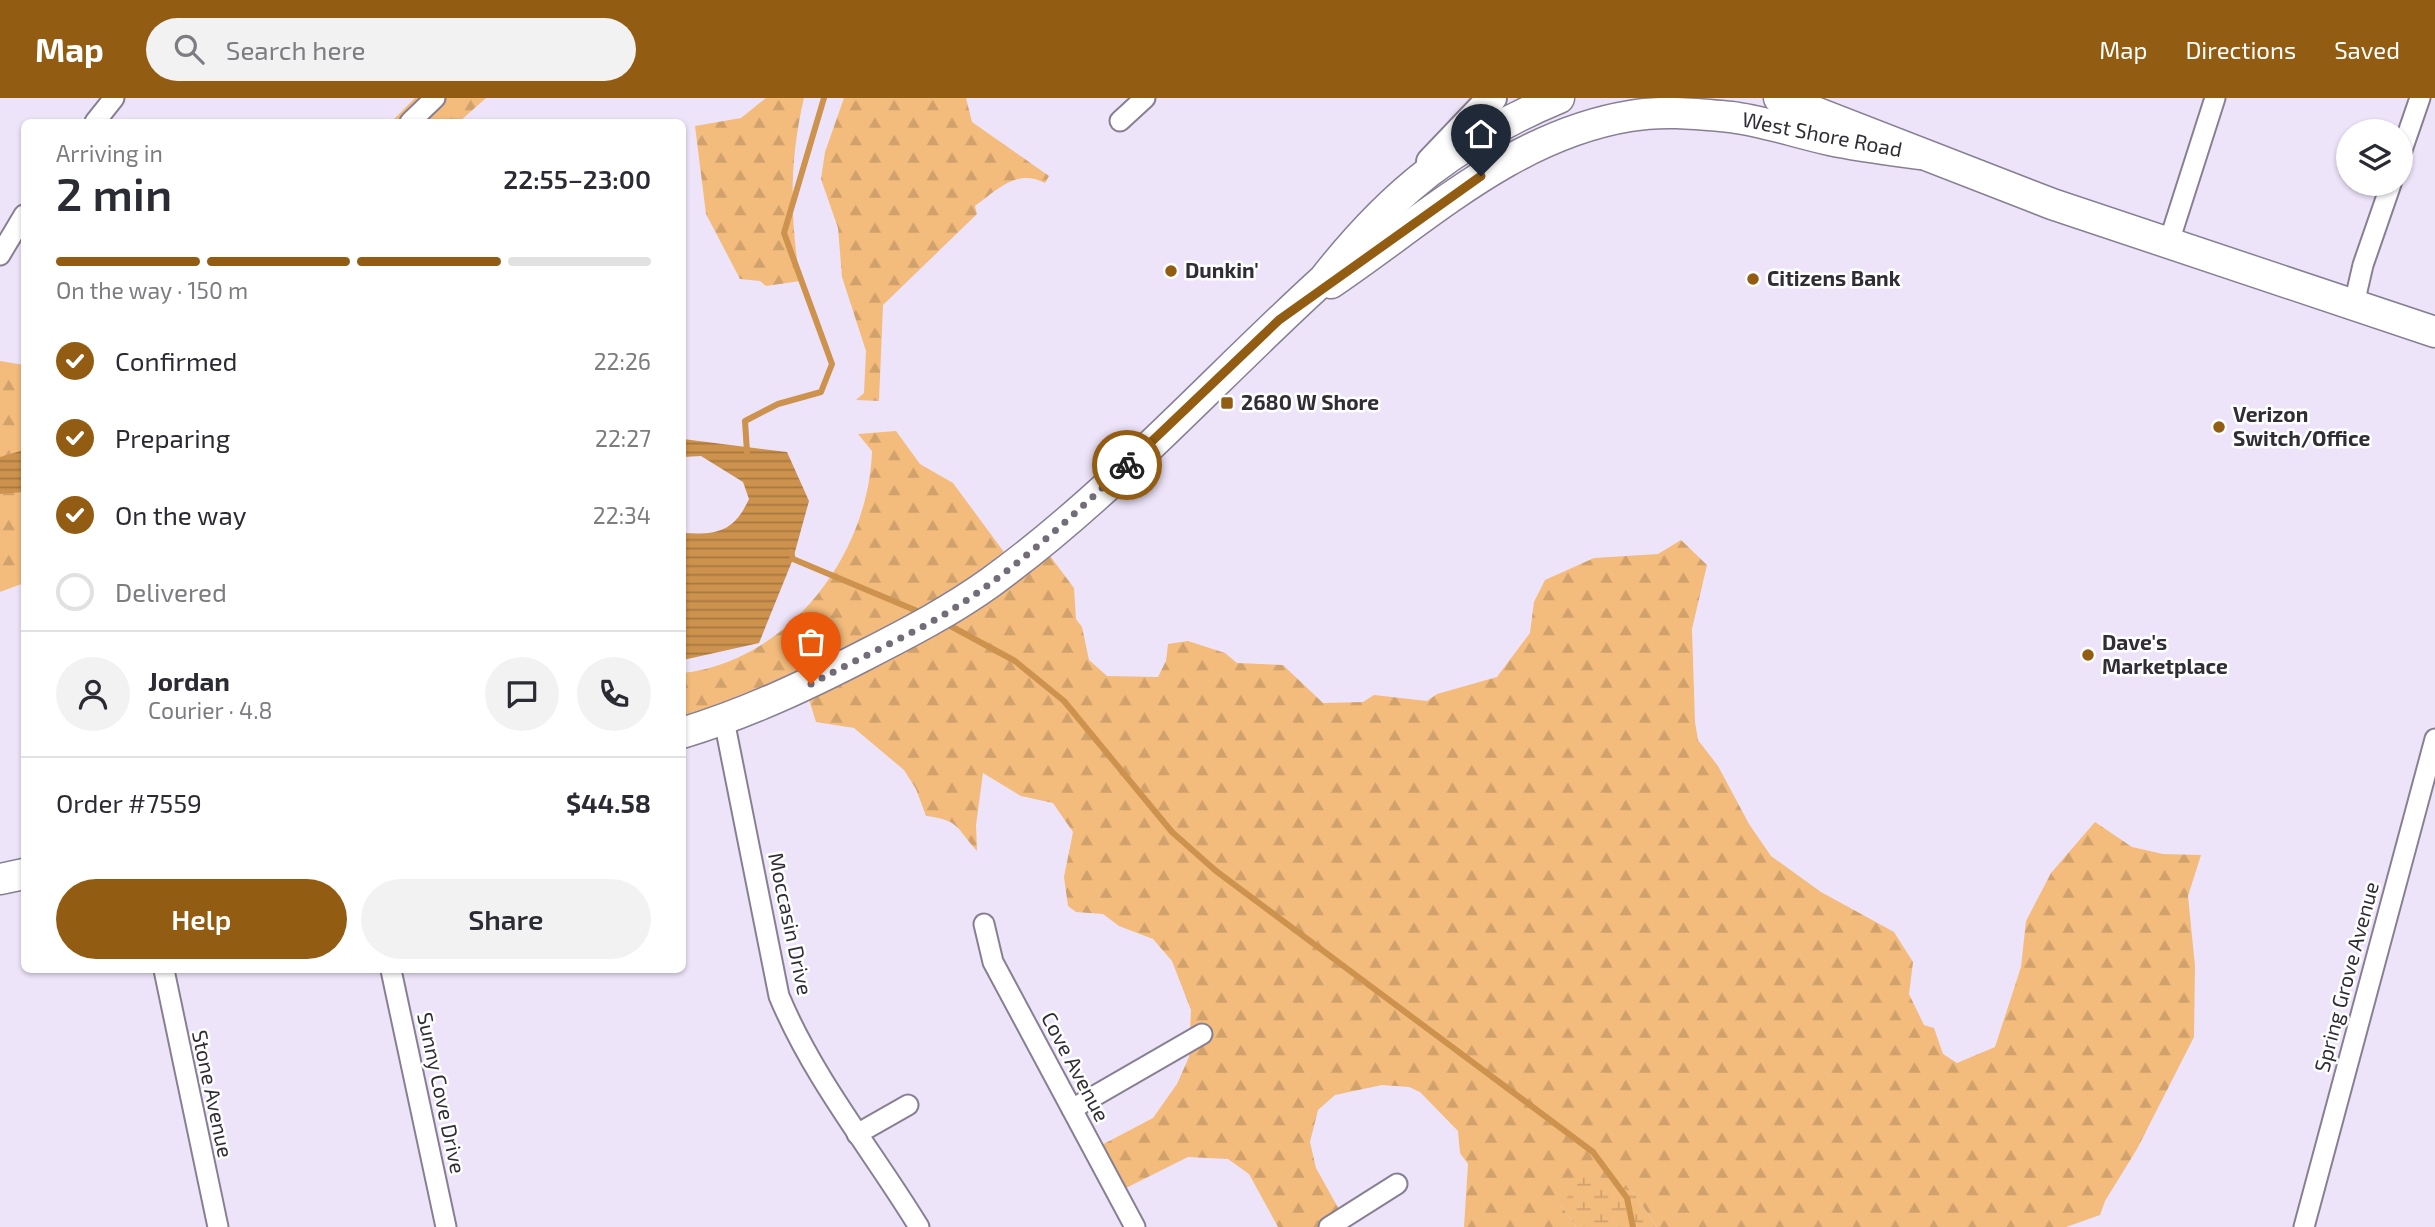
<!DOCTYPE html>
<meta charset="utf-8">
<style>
body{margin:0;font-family:"Exo 2",sans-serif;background:#f2f2f3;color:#2b2b33;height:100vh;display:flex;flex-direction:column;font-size:26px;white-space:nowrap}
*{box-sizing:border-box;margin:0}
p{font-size:23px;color:#7c7c81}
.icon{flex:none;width:38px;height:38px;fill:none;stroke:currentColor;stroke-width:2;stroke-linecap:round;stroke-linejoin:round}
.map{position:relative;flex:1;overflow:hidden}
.sheet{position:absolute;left:21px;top:21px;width:665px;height:854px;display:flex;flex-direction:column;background:#fff;border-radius:10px;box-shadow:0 2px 5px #0004}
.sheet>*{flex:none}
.buttons{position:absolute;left:2336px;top:21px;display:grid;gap:14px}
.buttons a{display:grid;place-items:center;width:77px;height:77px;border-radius:50%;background:#fff;box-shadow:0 2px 5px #0004;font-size:35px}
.pin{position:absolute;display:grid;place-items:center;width:60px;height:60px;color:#fff;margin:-72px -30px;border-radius:50% 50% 50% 0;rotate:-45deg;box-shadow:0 0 7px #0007}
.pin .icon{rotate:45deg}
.courier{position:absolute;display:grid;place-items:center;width:70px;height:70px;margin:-35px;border:5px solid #925d12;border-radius:50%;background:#fff;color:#222;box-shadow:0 2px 9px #0007}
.summary em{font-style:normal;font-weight:600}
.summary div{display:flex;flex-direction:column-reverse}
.summary{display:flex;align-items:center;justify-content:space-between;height:119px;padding:0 35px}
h1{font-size:46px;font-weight:600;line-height:52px}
.bar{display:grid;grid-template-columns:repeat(4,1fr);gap:10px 7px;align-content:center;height:84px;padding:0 35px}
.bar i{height:9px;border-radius:5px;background:#e1e1e2}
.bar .selected{background:#925d12}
.bar p{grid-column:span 4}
.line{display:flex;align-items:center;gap:18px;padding:0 35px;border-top:2px solid #e1e1e2}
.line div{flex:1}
.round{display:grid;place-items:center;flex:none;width:74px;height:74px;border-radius:37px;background:#f2f2f3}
ol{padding:0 35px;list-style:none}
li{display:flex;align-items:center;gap:21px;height:77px}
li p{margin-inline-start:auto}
li .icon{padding:7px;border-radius:50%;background:#925d12;color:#fff;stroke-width:4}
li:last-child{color:#7c7c81}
li i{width:38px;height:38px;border:4px solid #e1e1e2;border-radius:50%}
.button{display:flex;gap:14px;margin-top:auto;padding:14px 35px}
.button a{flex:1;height:80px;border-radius:42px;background:#925d12;color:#fff;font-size:28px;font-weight:600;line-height:80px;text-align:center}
.button a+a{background:#f2f2f3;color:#2b2b33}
header{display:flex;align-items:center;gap:42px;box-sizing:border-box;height:98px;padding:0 35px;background:#925d12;color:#fff}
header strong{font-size:33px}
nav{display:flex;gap:38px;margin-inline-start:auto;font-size:24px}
.search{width:490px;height:63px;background:#f2f2f3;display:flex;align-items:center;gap:18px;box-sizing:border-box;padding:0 24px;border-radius:38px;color:#7c7c81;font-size:26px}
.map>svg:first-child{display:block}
.forest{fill:url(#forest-firs)}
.wetland{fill:url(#wetland-marsh)}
.water{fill:url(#water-rules)}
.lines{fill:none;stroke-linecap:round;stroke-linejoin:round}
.stream{stroke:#cd924d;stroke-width:6}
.street-casing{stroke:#887f93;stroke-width:23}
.secondary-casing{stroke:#887f93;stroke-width:32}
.primary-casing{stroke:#887f93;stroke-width:33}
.street{stroke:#fff;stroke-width:19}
.secondary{stroke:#fff;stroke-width:28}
.primary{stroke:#fff;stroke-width:30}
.done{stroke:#736d7a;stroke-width:7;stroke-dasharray:0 12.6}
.route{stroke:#925d12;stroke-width:9}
.poi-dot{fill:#925d12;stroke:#fff;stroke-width:2.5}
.labels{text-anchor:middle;stroke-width:5;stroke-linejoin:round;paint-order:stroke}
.street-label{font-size:21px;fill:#312d35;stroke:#fff}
.poi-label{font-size:21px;font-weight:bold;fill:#312d35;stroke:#fff;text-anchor:start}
</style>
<header>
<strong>Map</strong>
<div class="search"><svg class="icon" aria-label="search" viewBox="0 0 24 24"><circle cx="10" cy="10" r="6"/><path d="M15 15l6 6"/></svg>Search here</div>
<nav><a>Map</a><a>Directions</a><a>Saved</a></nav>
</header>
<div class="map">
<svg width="2435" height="1129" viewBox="0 0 2435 1129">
<defs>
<pattern id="forest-firs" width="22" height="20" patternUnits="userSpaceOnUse" patternTransform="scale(1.75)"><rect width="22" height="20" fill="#f3bb7c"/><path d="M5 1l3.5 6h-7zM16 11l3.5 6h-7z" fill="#d1a16c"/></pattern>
<pattern id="wetland-marsh" width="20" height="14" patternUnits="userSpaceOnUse" patternTransform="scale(1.75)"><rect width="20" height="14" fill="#f3bb7c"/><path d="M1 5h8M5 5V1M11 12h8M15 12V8" fill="none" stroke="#d1a16c"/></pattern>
<pattern id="water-rules" width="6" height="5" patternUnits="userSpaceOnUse" patternTransform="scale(1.75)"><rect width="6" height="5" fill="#cd924d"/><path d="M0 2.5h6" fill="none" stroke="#a77841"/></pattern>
</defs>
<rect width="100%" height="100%" fill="#eee4fa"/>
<g class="forest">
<polygon points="415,0 486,0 459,24 391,24"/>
<path d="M766 0H804C789 64 790 118 800 183L766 188 760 183 740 181 706 116 695 28 741 20Z"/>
<path d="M844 0H966L972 24 1049 78 1045 85C1017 70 997 92 975 108L977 116 883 207 879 303 856 302 864 295 866 253 842 179 838 130 821 81 825 54Z"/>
<polygon points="0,263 24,267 24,485 0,494"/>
<path d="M896 333 920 366 953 385 1015 469 1044 450 1074 490 1076 521 1082 529 1089 562 1107 578 1158 579 1166 563 1168 546 1188 543 1225 555 1237 565 1283 567 1323 605 1363 604 1374 597 1427 603 1437 596 1497 579 1530 535 1534 504 1545 482 1594 460 1658 456 1681 442 1707 467 1692 531 1695 624 1698 642 1718 668 1749 726 1771 758 1821 794 1894 834 1913 864 1909 896 1924 927 1934 930 1943 956 1957 965 1995 949 2021 869 2026 823 2051 775 2095 724 2132 749 2163 756 2201 757 2188 798 2195 868 2194 939 2137 1051 2105 1103 2100 1117 2066 1129H1657L1633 1094 1561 1107 1576 1129H1464L1468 1066 1460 1055 1458 1033 1420 994 1409 989 1382 987 1335 997 1318 1012 1310 1044 1316 1070 1346 1124 1345 1129H1278L1249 1076 1228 1061 1188 1059 1120 1093 1096 1050 1153 1020 1177 986 1189 959 1191 912 1172 863 1153 841 1119 828 1103 816 1076 814 1068 808 1064 779 1073 734 1053 705 1021 698 983 675 976 727 977 753C956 730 960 722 926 718L916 691 904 672 854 630 816 624 807 595 683 639V575C789 563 869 456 872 353L858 336Z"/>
</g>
<polygon class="wetland" points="1584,1078 1633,1094 1657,1129 1576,1129 1561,1107"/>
<g class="water">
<path d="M683 341 787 354 809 403 793 461 759 545 683 562V435C717 437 734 434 749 401L743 384 701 358 683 359Z"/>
<polygon points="24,352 24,394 0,396 0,359"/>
</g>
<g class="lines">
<g class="stream">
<polyline points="747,354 745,323 778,306 821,294 832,266 784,135 824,0"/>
<polyline points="791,454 793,461 922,515"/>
<polyline points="945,525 1015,563 1064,603 1172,734 1216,773 1593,1054 1627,1100 1633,1129"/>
</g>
<g class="street-casing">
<g id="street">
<polyline points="1120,23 1145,0"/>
<polyline points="95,24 114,0"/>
<polyline points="410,24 435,0"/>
<polyline points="2401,55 2420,0"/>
<polyline points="2168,147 2215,0"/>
<polyline points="0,157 24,117"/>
<polyline points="2354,206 2363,167 2391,86"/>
<path d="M724 622 779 898C814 982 872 1052 919 1129"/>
<polyline points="984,826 993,864 1135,1129"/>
<polyline points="164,872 218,1129"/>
<polyline points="391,872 446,1129"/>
<polyline points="1072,1011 1202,936"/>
<polyline points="857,1036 908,1007"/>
<polyline points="1329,1129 1397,1086"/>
<polyline points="2304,1129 2435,641"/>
</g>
</g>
<g class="secondary-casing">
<polyline id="secondary" points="1431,64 1492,0"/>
</g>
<g class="primary-casing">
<g id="primary">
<polyline points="1779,0 2052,106 2435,234"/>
<path d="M1331 185C1426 121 1513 37 1630 18 1663 12 1698 16 1731 19 1764 23 1797 35 1830 42 1859 48 1890 52 1919 56"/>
<path d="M682 635C748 615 807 587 867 556 910 534 952 512 991 484 1112 396 1213 282 1324 181 1391 95 1458 42 1559 0"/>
<polyline points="0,781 24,776"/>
</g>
</g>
<use href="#street" class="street"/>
<use href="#secondary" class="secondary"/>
<use href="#primary" class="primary"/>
</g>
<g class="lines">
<path class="done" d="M811 586C853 563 898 543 940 519 1009 478 1069 421 1127 367"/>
<polyline class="route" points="1127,367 1279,222 1481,78"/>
</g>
<g class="poi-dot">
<circle cx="1171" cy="173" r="7"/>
<circle cx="1753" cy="181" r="7"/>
<rect x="1220" y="298" width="14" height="14" rx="3.5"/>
<circle cx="2219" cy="329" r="7"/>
<circle cx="2088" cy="557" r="7"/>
</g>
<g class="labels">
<g class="street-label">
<text transform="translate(1822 37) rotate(11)" y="7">West Shore Road</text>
<text transform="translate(790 826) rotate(78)" y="7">Moccasin Drive</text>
<text transform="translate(2347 879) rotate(-75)" y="7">Spring Grove Avenue</text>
<text transform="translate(1075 969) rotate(62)" y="7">Cove Avenue</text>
<text transform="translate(441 995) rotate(78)" y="7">Sunny Cove Drive</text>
<text transform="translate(212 996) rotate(78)" y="7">Stone Avenue</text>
</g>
<g class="poi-label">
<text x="1185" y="180">Dunkin'</text>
<text x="1767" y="188">Citizens Bank</text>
<text x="1241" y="312">2680 W Shore</text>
<text x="2233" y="324">Verizon<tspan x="2233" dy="24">Switch/Office</tspan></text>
<text x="2102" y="552">Dave's<tspan x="2102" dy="24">Marketplace</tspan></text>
</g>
</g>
</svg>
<div class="buttons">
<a><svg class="icon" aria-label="layers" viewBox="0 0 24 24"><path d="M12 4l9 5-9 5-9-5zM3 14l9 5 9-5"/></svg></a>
</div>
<div class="pin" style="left:811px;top:586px;background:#ea580c"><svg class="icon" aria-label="bag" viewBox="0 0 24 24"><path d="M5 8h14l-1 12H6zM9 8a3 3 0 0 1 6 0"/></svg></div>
<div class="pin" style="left:1481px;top:78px;background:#1f2937"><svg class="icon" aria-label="home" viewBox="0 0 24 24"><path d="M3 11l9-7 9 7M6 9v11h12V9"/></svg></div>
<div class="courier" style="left:1127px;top:367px"><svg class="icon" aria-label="bike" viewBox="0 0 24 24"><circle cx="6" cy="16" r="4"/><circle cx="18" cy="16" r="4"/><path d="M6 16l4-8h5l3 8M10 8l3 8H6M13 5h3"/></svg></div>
<section class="sheet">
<div class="summary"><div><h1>2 min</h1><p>Arriving in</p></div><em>22:55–23:00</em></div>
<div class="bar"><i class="selected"></i><i class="selected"></i><i class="selected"></i><i></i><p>On the way · 150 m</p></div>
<ol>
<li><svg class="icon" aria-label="check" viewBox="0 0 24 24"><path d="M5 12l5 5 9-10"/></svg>Confirmed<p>22:26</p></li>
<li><svg class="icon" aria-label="check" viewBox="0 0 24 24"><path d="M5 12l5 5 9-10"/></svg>Preparing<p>22:27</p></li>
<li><svg class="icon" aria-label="check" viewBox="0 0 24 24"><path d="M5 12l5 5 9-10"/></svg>On the way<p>22:34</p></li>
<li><i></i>Delivered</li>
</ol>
<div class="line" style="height:126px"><a class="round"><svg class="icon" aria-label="person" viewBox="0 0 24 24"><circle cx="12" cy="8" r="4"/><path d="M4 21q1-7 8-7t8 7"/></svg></a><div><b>Jordan</b><p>Courier · 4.8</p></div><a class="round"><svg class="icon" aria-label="chat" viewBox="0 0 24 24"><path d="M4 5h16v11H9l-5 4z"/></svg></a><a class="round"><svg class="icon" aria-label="phone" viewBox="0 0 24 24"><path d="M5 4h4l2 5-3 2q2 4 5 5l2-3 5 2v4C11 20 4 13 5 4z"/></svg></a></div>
<div class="line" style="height:91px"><div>Order #7559</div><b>$44.58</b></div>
<div class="button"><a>Help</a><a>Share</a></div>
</section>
</div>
